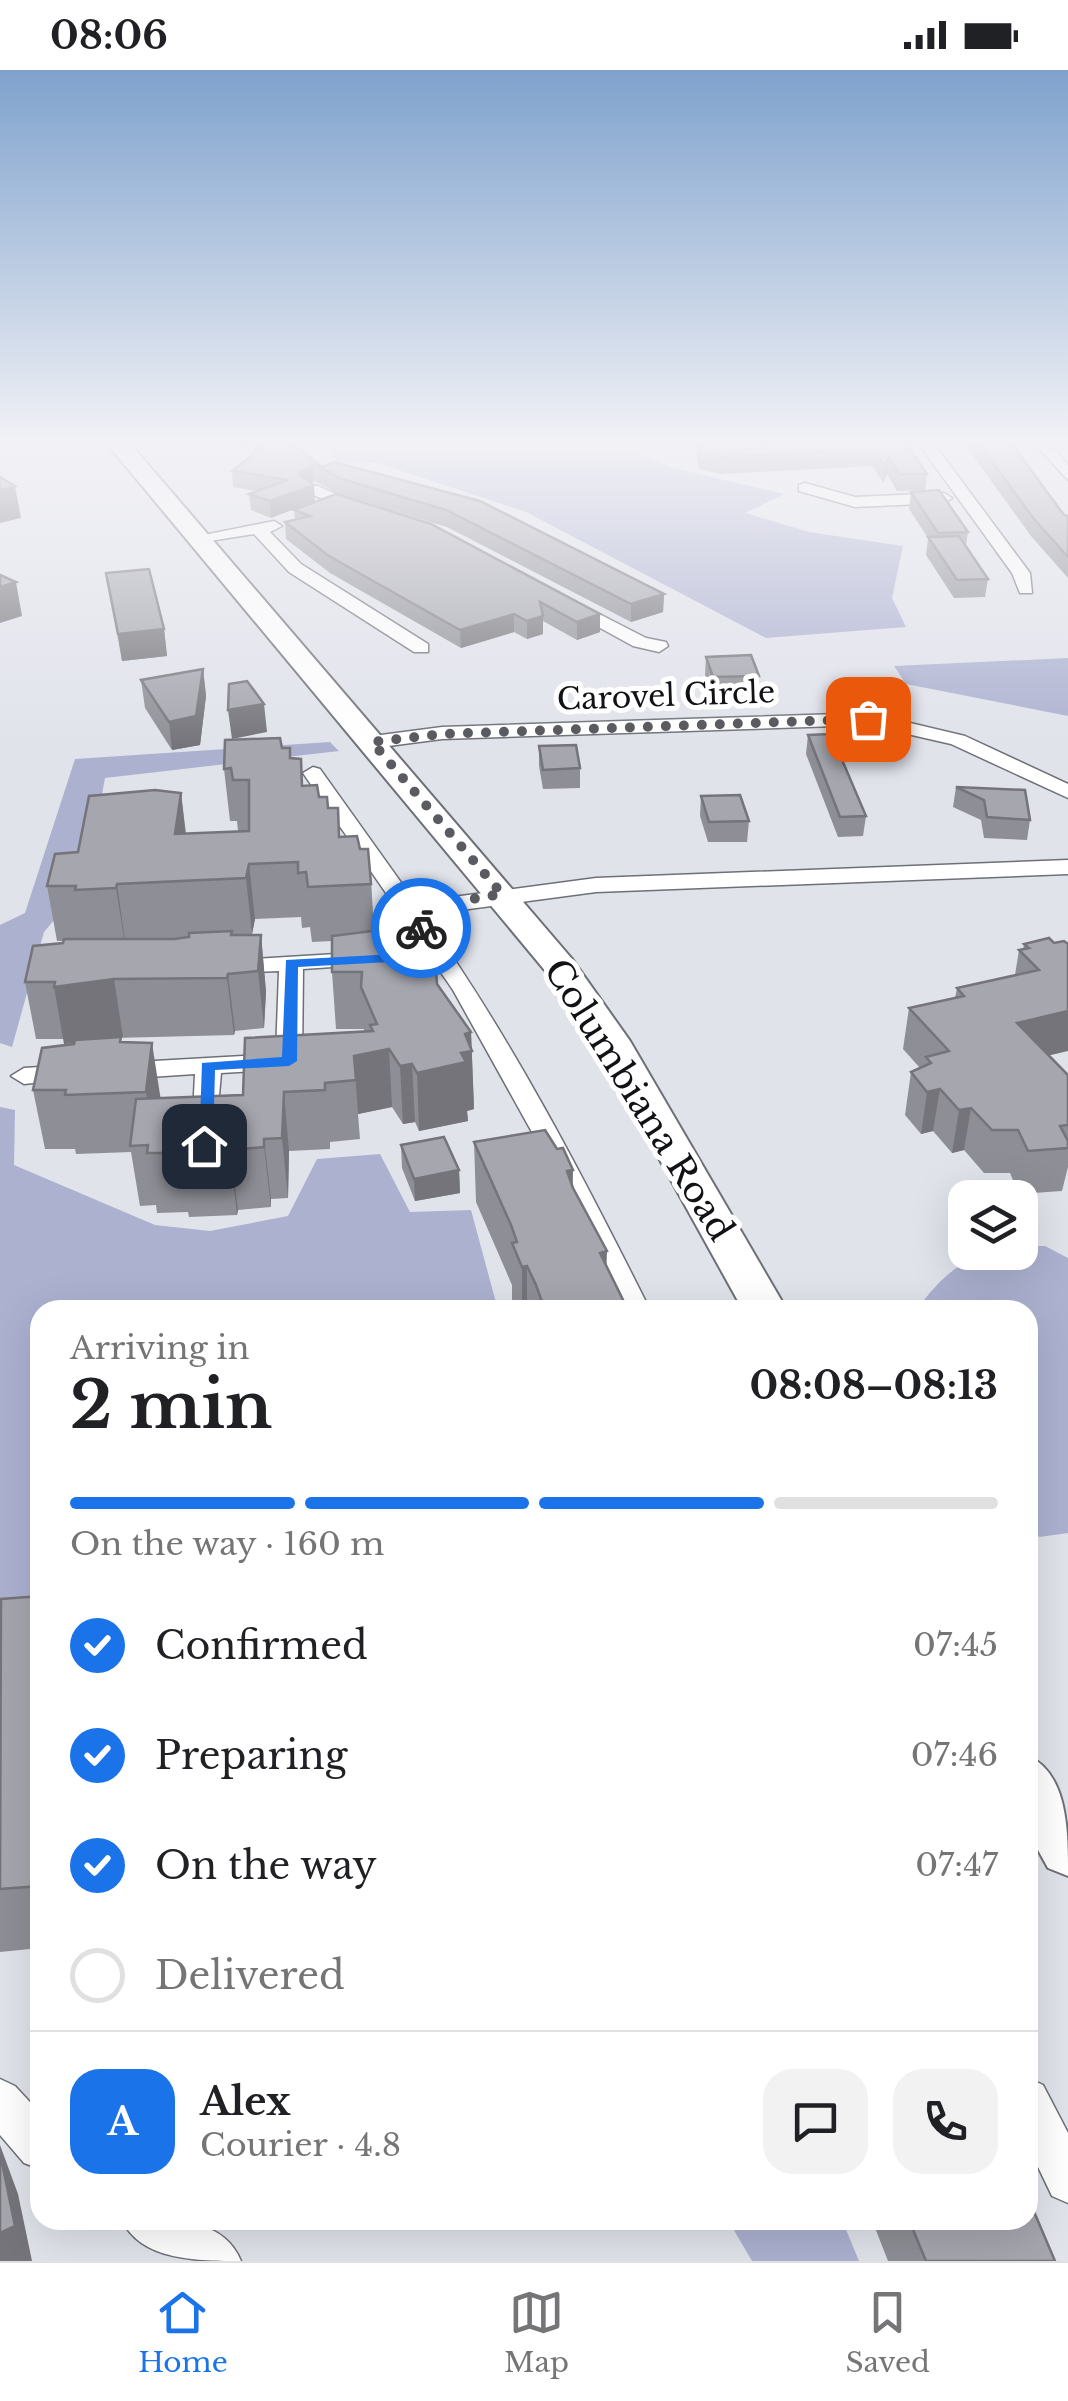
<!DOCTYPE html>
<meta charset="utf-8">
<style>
body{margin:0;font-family:"Libre Baskerville",serif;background:#f2f2f2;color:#202124;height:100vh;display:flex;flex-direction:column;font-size:38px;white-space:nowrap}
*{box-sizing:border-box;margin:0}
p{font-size:32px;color:#757577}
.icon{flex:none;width:55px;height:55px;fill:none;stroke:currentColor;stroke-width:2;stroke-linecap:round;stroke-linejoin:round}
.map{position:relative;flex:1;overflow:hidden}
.side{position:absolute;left:30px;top:1230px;width:1008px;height:930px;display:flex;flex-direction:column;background:#fff;border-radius:30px;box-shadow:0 10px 40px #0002}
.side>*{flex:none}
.controls{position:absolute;left:948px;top:1110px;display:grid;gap:20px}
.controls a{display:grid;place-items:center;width:90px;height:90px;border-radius:20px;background:#fff;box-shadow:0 10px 40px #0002;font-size:50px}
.pin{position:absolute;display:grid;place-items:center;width:85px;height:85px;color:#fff;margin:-42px;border-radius:20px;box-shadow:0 5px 15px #0006}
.courier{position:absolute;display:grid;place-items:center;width:100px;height:100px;margin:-50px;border:8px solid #1a73e8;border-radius:50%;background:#fff;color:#222;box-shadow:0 2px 12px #0007}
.overview em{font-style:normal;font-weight:700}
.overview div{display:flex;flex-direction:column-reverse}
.overview{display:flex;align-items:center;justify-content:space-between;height:170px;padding:0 40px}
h1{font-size:65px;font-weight:700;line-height:75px}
.bar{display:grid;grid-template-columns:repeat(4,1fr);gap:15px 10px;align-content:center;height:120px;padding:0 40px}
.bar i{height:12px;border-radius:8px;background:#e0e0e0}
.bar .on{background:#1a73e8}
.bar p{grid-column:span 4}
.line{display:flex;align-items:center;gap:25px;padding:0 40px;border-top:2px solid #e0e0e0}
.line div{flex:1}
.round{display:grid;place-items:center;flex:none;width:105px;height:105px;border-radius:30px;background:#f2f2f2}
ol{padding:0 40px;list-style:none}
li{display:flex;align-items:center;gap:30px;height:110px}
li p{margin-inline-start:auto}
li .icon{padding:10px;border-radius:50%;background:#1a73e8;color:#fff;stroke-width:4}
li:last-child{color:#757577}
li i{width:55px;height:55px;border:5px solid #e0e0e0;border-radius:50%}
.status{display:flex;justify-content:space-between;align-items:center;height:70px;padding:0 50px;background:#fff;direction:ltr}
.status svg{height:28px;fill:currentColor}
.tabs{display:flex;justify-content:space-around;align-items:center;height:140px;border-top:2px solid #e0e0e0;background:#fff;font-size:28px;color:#757577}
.tabs a{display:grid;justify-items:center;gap:5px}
.tabs .on{color:#1a73e8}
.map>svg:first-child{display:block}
.green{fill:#acb1d0}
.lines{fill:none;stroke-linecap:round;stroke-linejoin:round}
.street-casing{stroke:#6e7077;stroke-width:3}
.secondary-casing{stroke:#6e7077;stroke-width:4}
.street{fill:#fff;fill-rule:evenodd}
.secondary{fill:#fff;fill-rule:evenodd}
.wall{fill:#8e8f96;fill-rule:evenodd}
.shaded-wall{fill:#74747a}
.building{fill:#a5a6ae;stroke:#74747a;stroke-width:2.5}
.route{fill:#1a73e8}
.done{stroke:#5a5b60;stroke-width:10;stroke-dasharray:0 18}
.labels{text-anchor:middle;stroke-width:10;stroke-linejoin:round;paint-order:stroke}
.far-street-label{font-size:30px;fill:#111215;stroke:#fff}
.street-label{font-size:35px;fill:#111215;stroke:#fff}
</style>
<div class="status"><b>08:06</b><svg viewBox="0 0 49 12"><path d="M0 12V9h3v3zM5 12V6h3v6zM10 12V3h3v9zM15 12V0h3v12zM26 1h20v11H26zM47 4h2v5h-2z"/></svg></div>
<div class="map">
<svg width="1068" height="2191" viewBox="0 0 1068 2191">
<rect width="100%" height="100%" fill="#e1e3eb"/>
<g class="green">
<polygon points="322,370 556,370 613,376 674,398 784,424 745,443 809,462 903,476 892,528 906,557 766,568 526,442 378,393 338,392"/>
<polygon points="1068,588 1068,646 906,614 894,596"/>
<polygon points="330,672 339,681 105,708 86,812 44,862 12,977 0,973 0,855 25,843 75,689"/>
<polygon points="0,1037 15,1040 14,1095 155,1155 210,1161 288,1146 317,1089 380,1084 410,1142 471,1140 498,1240 40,1240 40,1546 0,1548"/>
<path d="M1020 1176H1045L1068 1188V1463L1039 1467 1028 1452V1240H916C948 1199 967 1182 1020 1182Z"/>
<polygon points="728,2150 842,2150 859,2191 752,2191"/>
</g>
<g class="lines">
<g class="street-casing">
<g id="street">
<polygon points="201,370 216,370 216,371 209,375"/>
<polygon points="916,370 931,370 1030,503 1032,523 1020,523 1012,503"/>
<polygon points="1031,370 1046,370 1068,395 1068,410"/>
<polygon points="805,413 855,427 944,423 952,428 944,433 855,437 799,421 799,415"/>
<polygon points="306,416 318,416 369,439 355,442 306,422"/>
<polygon points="274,451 282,456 270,462 301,494 428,574 428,582 414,582 289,502 254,464 197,473 189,468"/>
<polygon points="568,528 646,568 666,572 668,576 659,582 633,576 562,537 562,529"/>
<polygon points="868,643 965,666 1068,714 1068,728 951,674 868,655 442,669 373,678 363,672 373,666 442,657"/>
<path d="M313 697 320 699 415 832 596 808 1068 790V804L596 822 424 845C512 969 582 1104 650 1240H620L548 1091 453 920 303 703Z"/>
<polygon points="369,882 377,884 381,889 377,894 303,899 302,991 289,999 221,1003 215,1070 205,1072 192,1064 195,1004 119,1009 106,1001 119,993 276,984 279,901 227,903 215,896 219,891"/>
<polygon points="71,995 80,998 84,1003 80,1008 24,1014 11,1006 24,998"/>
<polygon points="1028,2008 1043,2015 1068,2063 1068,2133 1052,2126 1028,2076"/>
<polygon points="0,2009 15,2016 40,2043 40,2099 24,2093 0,2065"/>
<path d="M122 2150C164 2150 222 2144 241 2191 199 2191 141 2191 122 2150Z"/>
</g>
</g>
<g class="secondary-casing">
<g id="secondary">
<polygon points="104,370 127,370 572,889 630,971 787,1240 743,1240 594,971 547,903"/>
<path d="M1028 1686C1068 1704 1068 1761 1068 1806L1048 1798 1028 1762Z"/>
</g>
</g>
<use href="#street" class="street"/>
<use href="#secondary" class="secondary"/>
</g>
<g class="wall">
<polygon points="238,370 292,370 294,375 322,397 334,392 664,524 663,542 631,552 447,457 343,426 314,411 311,413 315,431 271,448 251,440 249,424 257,421 233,417 232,401 256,381 251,374 244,379"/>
<polygon points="694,370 904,370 927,404 925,420 897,421 887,404 883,412 872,396 720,404 699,399"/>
<polygon points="958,370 1009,370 1064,445 1068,446 1068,508 1031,466 965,375"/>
<polygon points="911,422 968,462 966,476 988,509 985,527 954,528 926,485 928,468 909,439"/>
<polygon points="294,440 600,544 600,562 577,570 543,551 543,564 527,569 514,562 461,578 330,503 286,469 285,452 295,450"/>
<polygon points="106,503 164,559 167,586 122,591"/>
<polygon points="706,587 759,606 757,624 712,626 705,605"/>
<polygon points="203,599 206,626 200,675 172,680 145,638 141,610"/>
<polygon points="808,665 866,746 863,766 838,767 806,684"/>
<polygon points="539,676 580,698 580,718 543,719 539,696"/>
<path d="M282 678 291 688 303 716 319 727 328 738H338L340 767 360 779 370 791 374 861H404L437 914 471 962 474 1039 467 1041 468 1051 419 1061 415 1052 403 1054 392 1037 358 1044 360 1069 330 1072V1079L289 1081 288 1128 271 1129V1137L238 1140 237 1145 189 1147 188 1142 157 1143 156 1135 140 1136 131 1082 76 1084 75 1079H45L33 1020 74 973 64 974V969H36L25 912 63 873V871H57L47 816 78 782 181 723 186 764 238 761 237 751H230L224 699ZM301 847 302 858 310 857 312 872 332 871V902L336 959H364V962L243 1025 160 1028 122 972 114 968 234 965 235 961 264 958 266 922 261 865H232L252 864 255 849Z"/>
<polygon points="956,717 1030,750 1027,770 984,768 981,750 953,737"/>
<polygon points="701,726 749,751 747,772 708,772 700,746"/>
<polygon points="1049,868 1049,985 1068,1005 1068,1097 1062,1121 1019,1124 1010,1103 984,1103 964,1080 952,1083 933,1061 921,1064 905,1045 911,1002 920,998 903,979 909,938 955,928 957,918 1015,905 1019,880 1023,880 1024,874"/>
<polygon points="474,1072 573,1119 607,1196 628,1240 515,1240 512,1234 512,1215 476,1132"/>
<polygon points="401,1075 459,1100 460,1123 415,1131 402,1098"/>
<polygon points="40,1526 40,1878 0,1882 0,1537"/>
<polygon points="1034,2142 1055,2191 888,2191 872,2150 1028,2150"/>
</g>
<g class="shaded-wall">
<polygon points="243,370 251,370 251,374 244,379"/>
<polygon points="889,388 887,404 883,412 885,396"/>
<polygon points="313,394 314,411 302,419 314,415 315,431 271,448 270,431 299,404"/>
<polygon points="15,416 21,448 0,453 0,420"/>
<polygon points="16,512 22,546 0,553 0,517"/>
<polygon points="664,524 663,542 631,552 631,534"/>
<polygon points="514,544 514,562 461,578 460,560"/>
<polygon points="600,544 600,562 577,570 577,552"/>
<polygon points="543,546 543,564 527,569 527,551"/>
<polygon points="164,559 167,586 122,591 118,564"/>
<polygon points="203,599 206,626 200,675 172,680 169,652"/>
<polygon points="264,634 267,662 232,669 228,640"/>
<polygon points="181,723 187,777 175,764"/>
<polygon points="249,794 255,849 252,864 246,808"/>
<polygon points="117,814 125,870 125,874 116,818"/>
<polygon points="261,865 266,922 264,958 258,901"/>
<polygon points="228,904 235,961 234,965 227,908"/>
<polygon points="114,909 123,967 64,974 54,917"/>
<polygon points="1068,941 1068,981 1009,995 1017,953"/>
<polygon points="471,962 474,1039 467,1041 468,1051 419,1061 417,1003 461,983 465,964"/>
<polygon points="152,973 161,1031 155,1081 146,1022"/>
<polygon points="389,979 392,1037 358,1044 354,986"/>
<polygon points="412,994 415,1052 403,1054 400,996"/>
<polygon points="940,1019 933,1061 921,1064 927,1022"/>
<polygon points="284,1022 289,1081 288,1128 282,1068"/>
<polygon points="971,1038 964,1080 952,1083 959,1040"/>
<polygon points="264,1069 271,1129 271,1137 264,1077"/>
<polygon points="230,1080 238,1140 237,1145 230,1085"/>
<polygon points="459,1100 460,1123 415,1131 414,1109"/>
<polygon points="573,1100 572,1160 567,1101"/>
<polygon points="607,1181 605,1240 600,1183"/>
<polygon points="527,1196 527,1240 522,1240 522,1197"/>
<polygon points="0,2075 18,2124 32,2191 0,2191"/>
</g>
<g class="building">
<polygon points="258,370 292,370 294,375 322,397 334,392 480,431 664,524 631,534 446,440 342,409 313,394 299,404 314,415 270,431 249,424 288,410 232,401 262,377"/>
<polygon points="698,370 904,370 927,404 899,404 889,388 885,396 874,379 721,387 700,383"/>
<polygon points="976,370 1009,370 1064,445 1068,446 1068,487 1034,449"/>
<polygon points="0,407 15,416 0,420"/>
<polygon points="939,420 968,462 938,463 911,422"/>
<polygon points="336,424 431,454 600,544 577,552 540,532 543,546 527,551 514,544 460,560 329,486 285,452 310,446 294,440"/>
<polygon points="959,466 988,509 957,510 928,467"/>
<polygon points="149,499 164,559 118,564 106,503"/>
<polygon points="0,505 16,512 0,517"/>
<polygon points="751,585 759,606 713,607 706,587"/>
<polygon points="203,599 196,646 169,652 141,610"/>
<polygon points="247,611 264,634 228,640 229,614"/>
<polygon points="831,664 866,746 840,747 808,665"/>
<polygon points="280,668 282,678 290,678 290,688 301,689 302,716 317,715 319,727 327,727 328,738 338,738 339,767 357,766 360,779 368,779 371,814 308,817 306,802 298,803 298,792 249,794 246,808 117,814 116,818 75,820 76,816 47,816 55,784 78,782 89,726 155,720 181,723 175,764 249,761 249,710 233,710 231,698 224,699 225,670"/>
<polygon points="576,675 580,698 543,700 539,676"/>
<polygon points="956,717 1025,720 1030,750 987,747 984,730"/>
<polygon points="740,725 749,751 709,752 701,726"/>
<polygon points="404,857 404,861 433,862 437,914 471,962 465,964 472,981 461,983 466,992 417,1003 412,994 400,996 389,979 354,986 356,1010 325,1013 325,1020 284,1022 282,1068 264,1069 264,1077 230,1080 230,1085 180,1087 180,1083 147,1083 148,1075 130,1076 136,1029 243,1025 245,968 373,961 370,955 377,954 361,917 362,902 332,902 332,866"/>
<polygon points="232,861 231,865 261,865 258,901 228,904 227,908 114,909 54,917 55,912 25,912 33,876 63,873 64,869 174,869 189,867 189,863"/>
<polygon points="1049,868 1054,873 1064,871 1068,874 1068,941 1017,953 1068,1005 1068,1055 1060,1056 1068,1071 1068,1078 1028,1081 1018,1060 992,1060 971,1038 959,1040 940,1019 927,1022 911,1002 931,993 926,987 949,981 909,938 964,926 957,918 1039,900 1019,880 1029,878 1024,874"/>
<polygon points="121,967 120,972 152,973 146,1022 65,1025 66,1020 33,1020 42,978 74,974 75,970"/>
<polygon points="545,1060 557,1079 563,1078 573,1100 567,1101 573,1118 607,1181 600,1183 628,1240 545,1240 536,1215 527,1196 522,1197 512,1173 517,1172 511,1155 474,1072"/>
<polygon points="444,1067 459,1100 414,1109 401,1075"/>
<polygon points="40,1526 40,1816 0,1819 1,1529"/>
<polygon points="0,2083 15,2156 0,2163"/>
<polygon points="1028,2117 1036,2135 1032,2137 1055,2191 926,2191 909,2150 1028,2150"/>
</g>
<linearGradient id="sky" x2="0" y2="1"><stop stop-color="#7fa2cd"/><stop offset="0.55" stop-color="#f2f2f6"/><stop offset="1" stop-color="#f2f2f6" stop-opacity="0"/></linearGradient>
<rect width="1068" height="677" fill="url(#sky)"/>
<polygon class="route" points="417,855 426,855 445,889 298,897 297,991 289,996 215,1000 213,1076 199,1080 202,993 282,987 286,890 431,882"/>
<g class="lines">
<polyline class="done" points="421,858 408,840 502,824 372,672 442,664 868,649"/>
</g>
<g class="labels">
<g class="far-street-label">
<text transform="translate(666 626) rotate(-2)" y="10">Carovel Circle</text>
</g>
<g class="street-label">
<text transform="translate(639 1030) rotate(58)" y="12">Columbiana Road</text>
</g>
</g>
</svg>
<div class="controls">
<a><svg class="icon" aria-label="layers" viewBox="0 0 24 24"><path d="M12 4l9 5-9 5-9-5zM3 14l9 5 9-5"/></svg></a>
</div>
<div class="pin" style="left:868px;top:649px;background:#ea580c"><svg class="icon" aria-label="bag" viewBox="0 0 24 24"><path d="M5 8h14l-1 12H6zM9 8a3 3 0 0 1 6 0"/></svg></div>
<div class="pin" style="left:204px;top:1076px;background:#1f2937"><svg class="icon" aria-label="home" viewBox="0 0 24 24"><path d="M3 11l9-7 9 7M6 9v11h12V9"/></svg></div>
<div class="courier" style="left:421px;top:858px"><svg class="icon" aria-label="bike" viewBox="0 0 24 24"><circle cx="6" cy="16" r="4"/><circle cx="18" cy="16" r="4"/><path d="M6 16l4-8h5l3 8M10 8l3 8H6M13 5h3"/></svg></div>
<section class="side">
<div class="overview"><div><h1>2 min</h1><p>Arriving in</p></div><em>08:08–08:13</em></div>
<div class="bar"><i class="on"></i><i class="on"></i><i class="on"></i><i></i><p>On the way · 160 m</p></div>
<ol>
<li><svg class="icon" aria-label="check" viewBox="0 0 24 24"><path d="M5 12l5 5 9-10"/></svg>Confirmed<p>07:45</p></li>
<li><svg class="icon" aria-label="check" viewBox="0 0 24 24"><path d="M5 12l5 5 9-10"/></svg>Preparing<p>07:46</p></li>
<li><svg class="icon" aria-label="check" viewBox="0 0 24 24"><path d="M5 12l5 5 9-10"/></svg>On the way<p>07:47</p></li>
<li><i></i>Delivered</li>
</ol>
<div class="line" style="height:180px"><b class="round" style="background:#1a73e8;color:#fff">A</b><div><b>Alex</b><p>Courier · 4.8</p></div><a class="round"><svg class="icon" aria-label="chat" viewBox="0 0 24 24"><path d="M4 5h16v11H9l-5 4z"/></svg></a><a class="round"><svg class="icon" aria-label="phone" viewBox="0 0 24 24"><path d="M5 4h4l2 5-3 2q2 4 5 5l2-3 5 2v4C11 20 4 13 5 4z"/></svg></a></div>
</section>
</div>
<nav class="tabs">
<a class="on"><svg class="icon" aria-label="home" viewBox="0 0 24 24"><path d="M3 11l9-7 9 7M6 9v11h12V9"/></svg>Home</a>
<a><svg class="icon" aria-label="map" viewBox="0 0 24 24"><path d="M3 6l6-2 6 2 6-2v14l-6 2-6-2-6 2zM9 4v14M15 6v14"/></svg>Map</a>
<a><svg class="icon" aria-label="saved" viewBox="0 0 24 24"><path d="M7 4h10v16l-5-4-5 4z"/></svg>Saved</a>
</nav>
